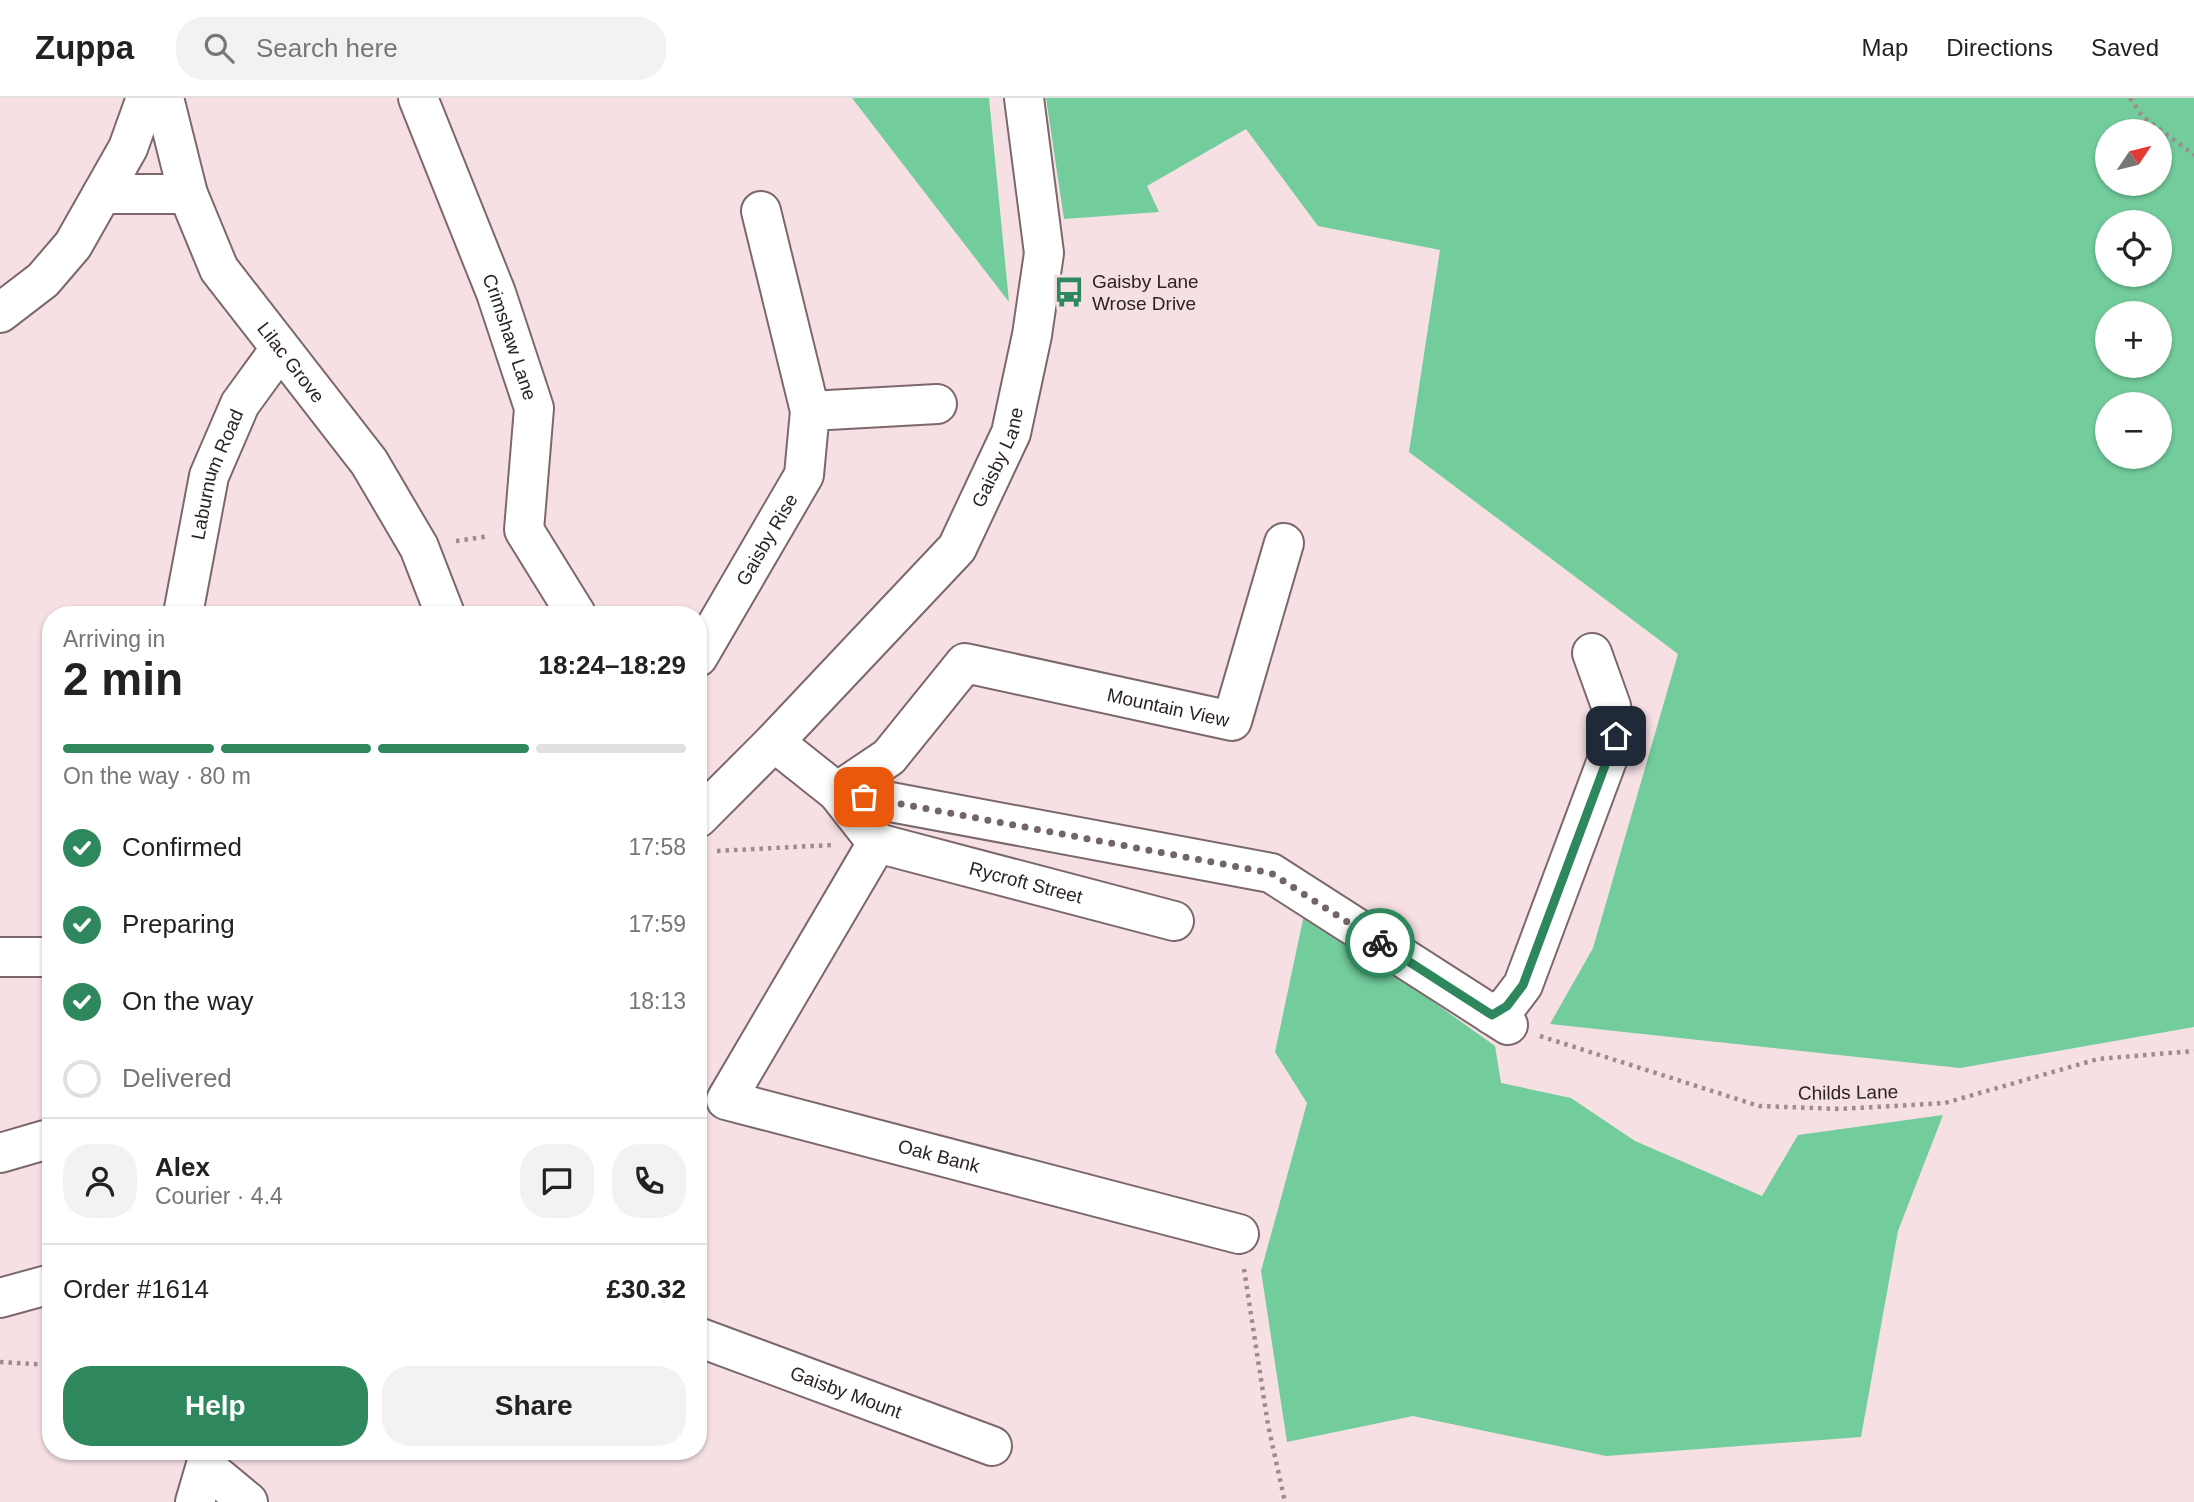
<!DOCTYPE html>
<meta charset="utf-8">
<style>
body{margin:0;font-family:Arial,sans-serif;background:#f2f2f2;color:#222;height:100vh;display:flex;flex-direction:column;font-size:26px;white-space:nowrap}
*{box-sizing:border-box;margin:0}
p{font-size:23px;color:#767676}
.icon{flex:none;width:38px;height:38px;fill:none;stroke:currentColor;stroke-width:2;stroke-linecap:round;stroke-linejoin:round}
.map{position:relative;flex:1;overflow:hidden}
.panel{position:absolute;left:42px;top:508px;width:665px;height:854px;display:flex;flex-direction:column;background:#fff;border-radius:28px;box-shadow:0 2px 5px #0004}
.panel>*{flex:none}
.needle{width:46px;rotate:55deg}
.controls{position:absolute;left:2095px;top:21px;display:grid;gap:14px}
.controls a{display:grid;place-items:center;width:77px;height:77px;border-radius:50%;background:#fff;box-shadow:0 2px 5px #0004;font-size:35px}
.pin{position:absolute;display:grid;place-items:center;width:60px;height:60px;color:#fff;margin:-30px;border-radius:14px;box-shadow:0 4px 10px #0006}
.courier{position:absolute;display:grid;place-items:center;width:70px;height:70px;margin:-35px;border:5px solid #2e875d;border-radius:50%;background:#fff;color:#222;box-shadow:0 2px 9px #0007}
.overview em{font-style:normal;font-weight:800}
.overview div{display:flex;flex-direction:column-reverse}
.overview{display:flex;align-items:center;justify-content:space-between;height:119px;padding:0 21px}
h1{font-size:46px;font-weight:800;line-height:52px}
.bar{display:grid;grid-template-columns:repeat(4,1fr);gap:10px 7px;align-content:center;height:84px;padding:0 21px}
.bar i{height:9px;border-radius:5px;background:#e0e0e0}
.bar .current{background:#2e875d}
.bar p{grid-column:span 4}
.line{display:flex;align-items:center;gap:18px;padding:0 21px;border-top:2px solid #e0e0e0}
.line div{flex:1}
.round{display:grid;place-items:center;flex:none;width:74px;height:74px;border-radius:28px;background:#f2f2f2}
ol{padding:0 21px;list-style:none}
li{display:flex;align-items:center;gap:21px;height:77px}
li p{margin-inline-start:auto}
li .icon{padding:7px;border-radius:50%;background:#2e875d;color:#fff;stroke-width:4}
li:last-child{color:#767676}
li i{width:38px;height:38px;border:4px solid #e0e0e0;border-radius:50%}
.cta{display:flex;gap:14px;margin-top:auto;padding:14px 21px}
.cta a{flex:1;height:80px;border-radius:28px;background:#2e875d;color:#fff;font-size:28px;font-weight:800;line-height:80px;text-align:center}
.cta a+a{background:#f2f2f2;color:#222}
header{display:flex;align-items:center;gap:42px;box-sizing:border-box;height:98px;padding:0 35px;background:#fff;border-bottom:2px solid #e0e0e0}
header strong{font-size:33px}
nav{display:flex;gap:38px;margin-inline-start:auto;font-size:24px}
.search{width:490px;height:63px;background:#f2f2f2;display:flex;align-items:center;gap:18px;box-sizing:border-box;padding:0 24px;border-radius:28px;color:#767676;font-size:26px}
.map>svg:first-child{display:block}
.green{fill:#73cc9c;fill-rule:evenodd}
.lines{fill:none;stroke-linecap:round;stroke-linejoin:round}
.minor-casing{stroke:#7c686c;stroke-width:42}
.path{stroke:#9c8c8f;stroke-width:4.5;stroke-dasharray:3.5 5;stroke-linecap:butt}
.minor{stroke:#fff;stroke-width:38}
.done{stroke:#726567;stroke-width:7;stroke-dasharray:0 12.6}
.route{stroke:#2e875d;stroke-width:9}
.labels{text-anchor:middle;stroke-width:5;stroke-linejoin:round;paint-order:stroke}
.poi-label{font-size:19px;fill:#2b2324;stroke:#f6e0e4;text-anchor:start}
.street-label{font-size:19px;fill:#2b2324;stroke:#f6e0e4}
</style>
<header>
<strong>Zuppa</strong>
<div class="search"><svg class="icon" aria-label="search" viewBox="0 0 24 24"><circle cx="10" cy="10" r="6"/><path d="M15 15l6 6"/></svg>Search here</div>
<nav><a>Map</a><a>Directions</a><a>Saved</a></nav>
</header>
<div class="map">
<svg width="2194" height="1404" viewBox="0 0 2194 1404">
<rect width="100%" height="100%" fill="#f6e0e4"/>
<g class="green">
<polygon points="852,0 989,0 1009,204"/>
<path d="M1046 0H2194V929L1960 970 1550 926 1593 850 1678 556 1409 354 1440 152 1318 128 1246 31 1147 88 1159 114 1064 121ZM2160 33V86H2107V33ZM2160 124V177H2107V124ZM2107 215H2160V268H2107ZM2160 306V359H2107V306Z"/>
<polygon points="1305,812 1495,948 1501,985 1571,1000 1635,1043 1762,1098 1798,1037 1943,1017 1898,1133 1861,1339 1606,1358 1413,1318 1287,1344 1261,1173 1307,1005 1275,954"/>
</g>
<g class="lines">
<g class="minor-casing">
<g id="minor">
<path id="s1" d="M164 0 188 96 219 171 369 364 419 449 445 516"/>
<path id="s2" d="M418 0 496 195 534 310 524 432 576 516"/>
<polyline points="102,96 188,96"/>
<polyline points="761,113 810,313"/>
<polyline points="0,215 43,182 73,147 128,50 146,0"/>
<path id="s3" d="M183 516 209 378 240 306 280 251"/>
<path id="s4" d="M698 559 804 377 810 313 937 306"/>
<path id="s5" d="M774 644 837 694 889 659 965 565 1232 623 1284 445"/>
<path id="s6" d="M837 694 877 745 726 1002 1239 1136"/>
<polyline points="837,694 1271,775 1508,927"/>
<path id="s7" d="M698 720 774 644 957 450 1011 335 1032 237 1044 155 1024 0"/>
<path id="s8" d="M877 745 1174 823"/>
<polyline points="0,859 51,859"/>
<polyline points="1492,917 1507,908 1523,887 1616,638 1611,608 1592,555"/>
<polyline points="0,1055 45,1042"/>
<polyline points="0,1200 51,1186"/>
<path id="s9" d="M698 1239 992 1348"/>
<polyline points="207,1370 248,1404"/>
<polyline points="195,1404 210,1353"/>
</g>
</g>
<g class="path">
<polyline points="2130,0 2142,18 2194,57"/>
<polyline points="456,443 489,438"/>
<polyline points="717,753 831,747"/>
<polyline points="1540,938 1759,1008 1840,1011 1945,1005 2098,961 2194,953"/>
<polyline points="1244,1171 1268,1327 1285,1404"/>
<polyline points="0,1264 51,1267"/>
</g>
<use href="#minor" class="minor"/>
</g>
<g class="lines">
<polyline class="done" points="864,699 1271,775 1380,845"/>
<polyline class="route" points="1380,845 1492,917 1507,908 1523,887 1616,638"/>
</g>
<defs>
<g id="bus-bare" transform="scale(2.415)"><path d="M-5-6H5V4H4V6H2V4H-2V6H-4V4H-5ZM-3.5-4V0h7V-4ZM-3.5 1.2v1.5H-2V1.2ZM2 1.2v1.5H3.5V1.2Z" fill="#2e875d" stroke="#f6e0e4" stroke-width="2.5" paint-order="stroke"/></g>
</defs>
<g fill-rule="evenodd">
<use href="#bus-bare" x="1069" y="194"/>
</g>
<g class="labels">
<g class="poi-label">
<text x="1092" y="190">Gaisby Lane<tspan x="1092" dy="22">Wrose Drive</tspan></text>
</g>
<g class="street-label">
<text dy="7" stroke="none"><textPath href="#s2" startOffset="256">Crimshaw Lane</textPath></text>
<text dy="7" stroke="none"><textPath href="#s1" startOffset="298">Lilac Grove</textPath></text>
<text dy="7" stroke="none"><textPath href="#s7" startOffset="474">Gaisby Lane</textPath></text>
<text dy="7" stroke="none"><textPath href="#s3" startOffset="144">Laburnum Road</textPath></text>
<text dy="7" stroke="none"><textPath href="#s4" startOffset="136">Gaisby Rise</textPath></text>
<text dy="7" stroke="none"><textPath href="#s5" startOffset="472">Mountain View</textPath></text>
<text dy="7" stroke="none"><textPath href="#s8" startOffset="154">Rycroft Street</textPath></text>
<text transform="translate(1848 994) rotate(-1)" y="7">Childs Lane</text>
<text dy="7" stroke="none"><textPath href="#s6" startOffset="583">Oak Bank</textPath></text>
<text dy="7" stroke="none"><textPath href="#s9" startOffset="158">Gaisby Mount</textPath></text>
</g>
</g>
</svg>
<div class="controls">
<a><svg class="needle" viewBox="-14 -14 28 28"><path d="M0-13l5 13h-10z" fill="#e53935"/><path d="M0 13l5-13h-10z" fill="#767676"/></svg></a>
<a><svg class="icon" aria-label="locate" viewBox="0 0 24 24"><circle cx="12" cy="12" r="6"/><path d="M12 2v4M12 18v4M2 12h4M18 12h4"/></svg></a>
<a>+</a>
<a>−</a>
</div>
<div class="pin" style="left:864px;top:699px;background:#ea580c"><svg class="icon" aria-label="bag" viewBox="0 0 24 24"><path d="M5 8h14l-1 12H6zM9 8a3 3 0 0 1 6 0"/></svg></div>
<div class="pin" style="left:1616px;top:638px;background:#1f2937"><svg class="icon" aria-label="home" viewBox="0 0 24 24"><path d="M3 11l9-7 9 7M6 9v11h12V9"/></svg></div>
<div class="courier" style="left:1380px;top:845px"><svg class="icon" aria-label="bike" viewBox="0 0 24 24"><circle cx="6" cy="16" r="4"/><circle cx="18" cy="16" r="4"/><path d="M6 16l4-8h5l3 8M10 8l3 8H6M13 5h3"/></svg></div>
<section class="panel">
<div class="overview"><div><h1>2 min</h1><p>Arriving in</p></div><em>18:24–18:29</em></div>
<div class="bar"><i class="current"></i><i class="current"></i><i class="current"></i><i></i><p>On the way · 80 m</p></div>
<ol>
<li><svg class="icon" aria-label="check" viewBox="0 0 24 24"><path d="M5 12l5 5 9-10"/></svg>Confirmed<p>17:58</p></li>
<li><svg class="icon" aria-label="check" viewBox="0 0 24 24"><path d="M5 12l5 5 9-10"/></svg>Preparing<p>17:59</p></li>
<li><svg class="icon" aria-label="check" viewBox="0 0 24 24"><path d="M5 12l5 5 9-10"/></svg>On the way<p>18:13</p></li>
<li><i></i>Delivered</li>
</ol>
<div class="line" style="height:126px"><a class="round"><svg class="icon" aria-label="person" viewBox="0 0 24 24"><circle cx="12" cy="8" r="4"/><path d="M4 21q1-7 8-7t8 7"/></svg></a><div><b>Alex</b><p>Courier · 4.4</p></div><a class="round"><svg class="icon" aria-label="chat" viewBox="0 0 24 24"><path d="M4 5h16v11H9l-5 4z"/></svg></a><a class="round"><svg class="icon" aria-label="phone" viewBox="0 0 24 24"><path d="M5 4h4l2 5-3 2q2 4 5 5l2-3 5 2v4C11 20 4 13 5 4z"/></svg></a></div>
<div class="line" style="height:91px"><div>Order #1614</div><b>£30.32</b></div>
<div class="cta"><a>Help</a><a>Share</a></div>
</section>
</div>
